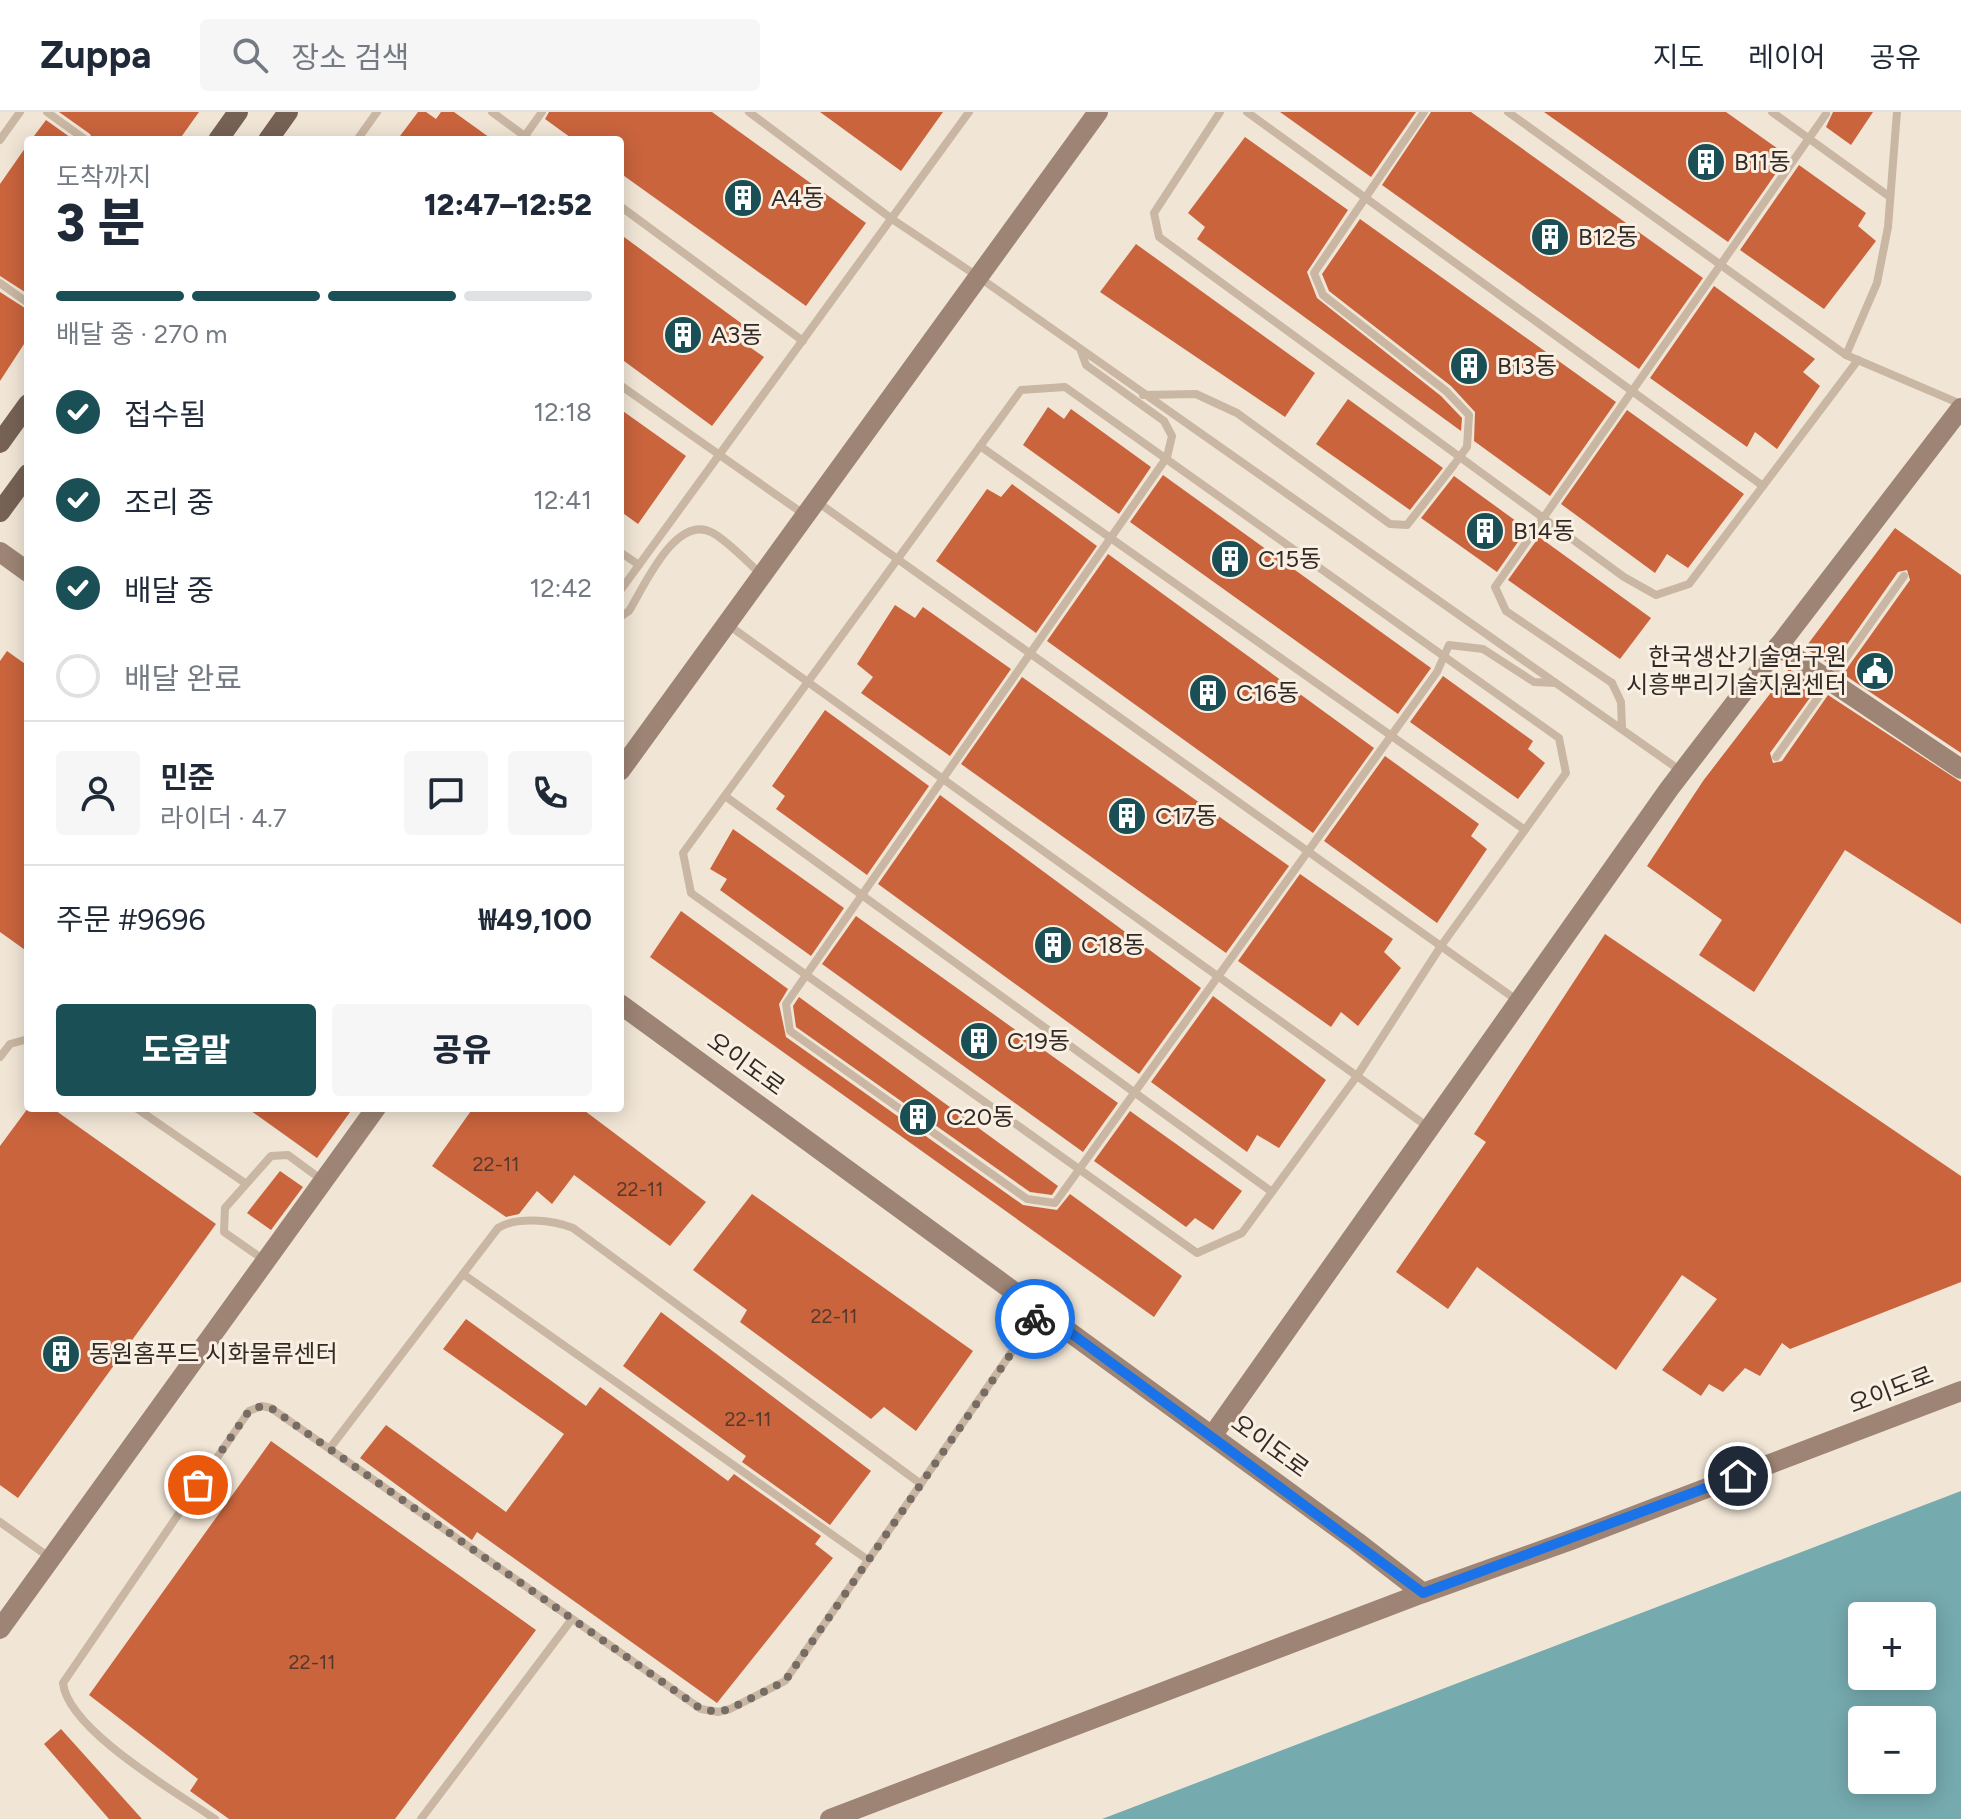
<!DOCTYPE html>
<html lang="ko">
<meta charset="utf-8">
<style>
body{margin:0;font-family:Figtree,"Noto Sans KR",sans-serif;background:#f6f6f7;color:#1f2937;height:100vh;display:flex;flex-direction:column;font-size:30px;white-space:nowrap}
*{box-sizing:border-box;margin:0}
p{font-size:26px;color:#747a83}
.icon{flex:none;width:44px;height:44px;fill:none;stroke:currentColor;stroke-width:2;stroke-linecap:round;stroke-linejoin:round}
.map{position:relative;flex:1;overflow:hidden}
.drawer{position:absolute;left:24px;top:24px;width:600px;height:976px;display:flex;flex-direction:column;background:#fff;border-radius:8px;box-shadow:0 4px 20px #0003}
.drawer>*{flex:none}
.controls{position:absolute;left:1848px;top:1490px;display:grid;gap:16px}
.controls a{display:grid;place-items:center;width:88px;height:88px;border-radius:8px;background:#fff;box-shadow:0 4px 20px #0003;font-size:40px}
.pin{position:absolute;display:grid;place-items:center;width:68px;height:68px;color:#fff;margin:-34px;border:4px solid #fff;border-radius:50%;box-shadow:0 2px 8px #0007}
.courier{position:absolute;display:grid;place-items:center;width:80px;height:80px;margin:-40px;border:6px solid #1a73e8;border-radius:50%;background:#fff;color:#222;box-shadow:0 2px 10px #0007}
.headline em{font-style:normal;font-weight:800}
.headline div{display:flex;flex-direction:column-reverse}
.headline{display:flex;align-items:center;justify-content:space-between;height:136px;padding:0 32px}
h1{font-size:52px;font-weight:800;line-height:60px}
.bar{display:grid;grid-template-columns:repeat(4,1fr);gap:12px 8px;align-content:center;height:96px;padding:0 32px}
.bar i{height:10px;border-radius:6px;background:#e0e1e3}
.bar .on{background:#1a4f56}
.bar p{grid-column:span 4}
.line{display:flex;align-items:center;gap:20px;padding:0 32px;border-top:2px solid #e0e1e3}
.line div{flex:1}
.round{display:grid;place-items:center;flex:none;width:84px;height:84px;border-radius:8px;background:#f6f6f7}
ol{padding:0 32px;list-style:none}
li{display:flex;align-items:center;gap:24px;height:88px}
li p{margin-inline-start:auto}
li .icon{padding:8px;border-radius:50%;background:#1a4f56;color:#fff;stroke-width:4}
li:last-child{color:#747a83}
li i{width:44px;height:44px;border:4px solid #e0e1e3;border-radius:50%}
.action{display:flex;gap:16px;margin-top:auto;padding:16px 32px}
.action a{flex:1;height:92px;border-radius:8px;background:#1a4f56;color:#fff;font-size:32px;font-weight:800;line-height:92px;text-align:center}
.action a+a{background:#f6f6f7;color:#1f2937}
header{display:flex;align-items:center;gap:48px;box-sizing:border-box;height:112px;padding:0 40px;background:#fff;border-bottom:2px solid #e0e1e3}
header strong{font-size:38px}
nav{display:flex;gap:44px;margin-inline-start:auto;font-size:28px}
.search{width:560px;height:72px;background:#f6f6f7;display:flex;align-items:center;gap:20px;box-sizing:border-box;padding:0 28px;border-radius:8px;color:#747a83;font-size:30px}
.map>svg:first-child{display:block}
.water{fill:#75aaaf;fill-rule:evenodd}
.building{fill:#c9643d}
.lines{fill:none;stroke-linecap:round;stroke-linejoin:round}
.lane{stroke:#c9b6a3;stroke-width:8}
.secondary{stroke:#9d8474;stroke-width:20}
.primary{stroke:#766255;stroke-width:20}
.lane-bridge{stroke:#c9b6a3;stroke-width:8}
.done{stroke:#766c63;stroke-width:8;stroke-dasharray:0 14.4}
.route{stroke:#1a73e8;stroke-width:10}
.labels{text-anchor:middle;stroke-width:6;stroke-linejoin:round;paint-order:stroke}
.number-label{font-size:20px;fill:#59382b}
.poi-label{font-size:24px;fill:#342a25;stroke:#f9f0e3;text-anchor:start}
.street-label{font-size:24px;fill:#342a25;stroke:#f9f0e3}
</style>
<header>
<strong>Zuppa</strong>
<div class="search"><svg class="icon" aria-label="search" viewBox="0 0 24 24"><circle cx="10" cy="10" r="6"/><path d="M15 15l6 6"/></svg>장소 검색</div>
<nav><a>지도</a><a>레이어</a><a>공유</a></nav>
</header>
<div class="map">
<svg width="1961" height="1707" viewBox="0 0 1961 1707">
<rect width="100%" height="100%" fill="#f1e6d6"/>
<path class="water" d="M1961 1379V1707H1102ZM1862 1504H1922V1564H1862ZM1862 1608H1922V1668H1862Z"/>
<g class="building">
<polygon points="59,0 199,0 179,28 93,28 90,22"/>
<polygon points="418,0 426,0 436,7 441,0 454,0 493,28 397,28"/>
<polygon points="549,0 712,0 866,111 806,194 620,61 620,28 574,28 545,7"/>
<polygon points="820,0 943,0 901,59"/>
<polygon points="1280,0 1416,0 1371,65"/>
<polygon points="1431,0 1471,0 1703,166 1639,257 1382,73"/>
<polygon points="1544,0 1726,0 1788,44 1728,130"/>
<polygon points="1833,0 1873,0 1851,33 1826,15"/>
<polygon points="46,8 74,28 31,28"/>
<polygon points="1245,25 1348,98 1307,160 1317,186 1441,284 1462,306 1461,319 1197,127 1205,115 1188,101"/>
<polygon points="28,32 28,182 0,164 0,72"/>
<polygon points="1799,53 1866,101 1858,114 1876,129 1824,197 1740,138"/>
<polygon points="1360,107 1616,290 1550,384 1474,329 1475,300 1451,274 1329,179 1322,162"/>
<polygon points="620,122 749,217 741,229 764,245 712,314 620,246"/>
<polygon points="1136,132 1315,261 1285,305 1100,180"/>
<polygon points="1714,174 1815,247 1803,260 1820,274 1777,337 1755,320 1747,335 1650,266"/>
<polygon points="0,180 28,198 28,226 0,269"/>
<polygon points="1348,287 1443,356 1410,398 1316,332"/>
<polygon points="1048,295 1064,307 1071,297 1151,355 1119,402 1023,333"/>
<polygon points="620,297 686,344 638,412 620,399"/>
<polygon points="1627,298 1744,382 1688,456 1667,442 1655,461 1561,392"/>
<polygon points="1163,363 1431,556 1398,602 1130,410"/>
<polygon points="1454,364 1527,417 1497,460 1421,406"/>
<polygon points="1012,372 1097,434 1036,521 936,449 987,377 1001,385"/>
<polygon points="1895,416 1961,463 1961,641 1843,562 1910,468 1907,458 1898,460 1832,554 1805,536"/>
<polygon points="1539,425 1651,506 1620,547 1508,468"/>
<polygon points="1108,442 1374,636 1313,721 1047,529"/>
<polygon points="895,493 915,506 923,495 1011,557 950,644 861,581 873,565 857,552"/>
<polygon points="7,539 28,554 28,840 0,820 0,549"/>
<polygon points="1789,557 1817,576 1770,641 1773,651 1782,649 1828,583 1961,670 1961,812 1845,738 1754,880 1699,843 1722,808 1647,754 1703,669"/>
<polygon points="1443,564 1533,629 1528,637 1545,651 1518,687 1410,610"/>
<polygon points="1022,565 1289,754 1226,841 961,652"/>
<polygon points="825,598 929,674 867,763 776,697 785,684 772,674"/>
<polygon points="1385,644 1479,712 1471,724 1487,737 1437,811 1324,729"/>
<polygon points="940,683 1201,876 1139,962 878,772"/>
<polygon points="733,717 844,796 811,844 720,778 727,767 710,757"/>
<polygon points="1300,762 1393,827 1384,840 1401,856 1358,914 1341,900 1331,915 1238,849"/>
<polygon points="681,799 788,877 779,892 786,925 1023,1093 1057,1098 1070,1082 1182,1164 1154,1205 650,845"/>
<polygon points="856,804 1118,991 1083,1040 822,852"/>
<polygon points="1605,822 1961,1064 1961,1170 1790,1237 1782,1231 1760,1264 1745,1256 1723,1280 1709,1272 1701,1284 1662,1258 1717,1187 1682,1163 1616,1258 1477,1155 1448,1197 1396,1160 1486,1030 1474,1022"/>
<polygon points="1213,884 1326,968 1279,1036 1257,1023 1247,1040 1151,970"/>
<polygon points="799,885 1058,1074 1052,1083 1030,1080 796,915 793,894"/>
<polygon points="28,996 52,996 216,1112 18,1386 0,1373 0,1034"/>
<polygon points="247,996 353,996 317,1046"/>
<polygon points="473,996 581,996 706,1090 670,1134 574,1063 552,1092 537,1079 519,1102 506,1105 432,1054"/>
<polygon points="1130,999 1242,1079 1213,1118 1195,1106 1186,1115 1094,1049"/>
<polygon points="280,1059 303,1075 271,1118 247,1101"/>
<polygon points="752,1082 973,1239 916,1319 884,1295 871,1307 740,1210 747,1198 693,1158"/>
<polygon points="661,1200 871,1359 830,1413 742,1350 746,1344 623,1254"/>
<polygon points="466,1207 586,1294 600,1275 728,1369 734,1362 821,1424 815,1432 833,1446 717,1591 477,1420 472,1428 360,1346 386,1313 506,1400 564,1322 443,1237"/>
<polygon points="271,1329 536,1518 395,1707 229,1707 190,1679 198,1667 89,1583"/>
<polygon points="61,1617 142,1707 109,1707 44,1632"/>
</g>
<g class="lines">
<g class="lane">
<polyline points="47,0 86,28"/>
<polyline points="492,0 530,28"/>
<polyline points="749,0 892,107 980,166 1681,659"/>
<polyline points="1220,0 1154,101 1159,125 1624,465 1656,483 1689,472 1858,248"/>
<polyline points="1247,0 1763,374"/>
<polyline points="1508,0 1846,243 1961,292"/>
<polyline points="1772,0 1890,85"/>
<polyline points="0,28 20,0"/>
<polyline points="357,28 377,0"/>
<polyline points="620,94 803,229"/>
<polyline points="0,171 28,191"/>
<polyline points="1846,243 1877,171 1888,115 1897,0"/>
<polyline points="620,273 805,403"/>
<polygon points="1065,275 1559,626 1566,661 1441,834 1357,964 1242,1121 1197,1141 691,781 683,741 1021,278"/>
<polyline points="1143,283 1196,282 1237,301 1390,412 1407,413 1453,354"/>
<polyline points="980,334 1525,718"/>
<polyline points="816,389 1518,889"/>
<polyline points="620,440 639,453"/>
<polyline points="620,479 969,0"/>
<path d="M620 505 629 499C644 475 676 400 713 421 730 431 746 449 761 462"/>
<polyline points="727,512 1428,1015"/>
<polyline points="1612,571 1621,590 1622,617"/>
<polyline points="1776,645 1904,464"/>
<polyline points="725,684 1272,1080"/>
<polyline points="0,945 10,932 28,927"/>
<polyline points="136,996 245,1071"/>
<polyline points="264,1148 224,1120 225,1096 271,1044 288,1043 322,1068"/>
<polyline points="463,1162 868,1448"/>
<path d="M330 1336 498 1116C517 1104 553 1108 573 1116L921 1372"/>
<polyline points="0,1410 49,1445"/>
<path d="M215 1707C176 1680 68 1618 63 1571L249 1299 262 1294 271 1296 701 1597 718 1600 730 1597 785 1569 1040 1199"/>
<polyline points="421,1707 572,1507"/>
</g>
<g class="secondary">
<polyline points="0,440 28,460"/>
<polyline points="1778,534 1961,657"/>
<polyline points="620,659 1098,0"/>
<polyline points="620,892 1357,1430 1423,1481 1571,1428 1961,1279"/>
<polyline points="1212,1324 1669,677 1961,296"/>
<polyline points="0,1517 376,996"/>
<polyline points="830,1707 1423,1481"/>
</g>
<g class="primary">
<polyline points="218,28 238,0"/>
<polyline points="268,28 288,0"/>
<polyline points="0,331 28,292"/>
<polyline points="0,400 28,362"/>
</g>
<g class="lane-bridge">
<polyline points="1424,0 1314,161 1323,183 1446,279 1469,303 1467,335 1453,354"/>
<polyline points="522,28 542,0"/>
<polyline points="1081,239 1086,253 1164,309 1172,324 1167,345 786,892 790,919 1027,1087 1055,1091 1437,560 1449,533 1483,537 1534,570 1555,571"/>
<polyline points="1612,571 1506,499 1495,475 1826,2"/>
</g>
</g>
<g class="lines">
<polyline class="done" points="198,1373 249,1299 262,1294 271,1296 701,1597 718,1600 730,1597 785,1569 1035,1207"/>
<polyline class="route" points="1035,1207 1041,1199 1423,1481 1738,1364"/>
</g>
<defs>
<g id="building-disc" transform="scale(2)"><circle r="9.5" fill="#1a4f56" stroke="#f9f0e3"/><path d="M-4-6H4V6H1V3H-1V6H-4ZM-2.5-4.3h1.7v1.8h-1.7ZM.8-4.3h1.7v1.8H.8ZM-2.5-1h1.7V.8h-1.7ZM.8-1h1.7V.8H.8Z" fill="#fff"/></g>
<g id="civic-disc" transform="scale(2)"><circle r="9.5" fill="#1a4f56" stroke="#f9f0e3"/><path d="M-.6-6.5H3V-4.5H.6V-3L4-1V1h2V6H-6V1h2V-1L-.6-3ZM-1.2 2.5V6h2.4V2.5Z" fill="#fff"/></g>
</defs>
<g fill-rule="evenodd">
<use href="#building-disc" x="1706" y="50"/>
<use href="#building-disc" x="743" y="86"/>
<use href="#building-disc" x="1550" y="125"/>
<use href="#building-disc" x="683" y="223"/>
<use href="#building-disc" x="1469" y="254"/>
<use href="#building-disc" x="1485" y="419"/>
<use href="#building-disc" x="1230" y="447"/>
<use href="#civic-disc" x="1875" y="559"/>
<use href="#building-disc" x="1208" y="581"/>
<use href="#building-disc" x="1127" y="704"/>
<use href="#building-disc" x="1053" y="833"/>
<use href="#building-disc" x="979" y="929"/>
<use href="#building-disc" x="918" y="1005"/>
<use href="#building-disc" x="61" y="1242"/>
</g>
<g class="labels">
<g class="number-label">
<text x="496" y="1059">22-11</text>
<text x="640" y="1084">22-11</text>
<text x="834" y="1211">22-11</text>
<text x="748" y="1314">22-11</text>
<text x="312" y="1557">22-11</text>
</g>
<g class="poi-label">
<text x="1734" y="58">B11동</text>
<text x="771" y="94">A4동</text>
<text x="1578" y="133">B12동</text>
<text x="711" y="231">A3동</text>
<text x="1497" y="262">B13동</text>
<text x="1513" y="427">B14동</text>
<text x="1258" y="455">C15동</text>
<text x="1847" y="553" text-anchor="end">한국생산기술연구원<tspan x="1847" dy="28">시흥뿌리기술지원센터</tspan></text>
<text x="1236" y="589">C16동</text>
<text x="1155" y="712">C17동</text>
<text x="1081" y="841">C18동</text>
<text x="1007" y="937">C19동</text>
<text x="946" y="1013">C20동</text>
<text x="89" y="1250">동원홈푸드 시화물류센터</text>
</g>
<g class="street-label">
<text transform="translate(746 952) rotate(36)" y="8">오이도로</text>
<text transform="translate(1891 1278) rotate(-21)" y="8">오이도로</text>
<text transform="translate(1270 1334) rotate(36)" y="8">오이도로</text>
</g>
</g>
</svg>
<div class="controls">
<a>+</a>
<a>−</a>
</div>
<div class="pin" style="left:198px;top:1373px;background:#ea580c"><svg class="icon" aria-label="bag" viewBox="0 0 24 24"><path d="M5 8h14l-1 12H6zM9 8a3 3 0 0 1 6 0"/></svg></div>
<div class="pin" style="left:1738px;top:1364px;background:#1f2937"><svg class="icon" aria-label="home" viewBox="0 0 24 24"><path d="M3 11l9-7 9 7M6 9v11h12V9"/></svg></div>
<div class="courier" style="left:1035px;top:1207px"><svg class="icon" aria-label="bike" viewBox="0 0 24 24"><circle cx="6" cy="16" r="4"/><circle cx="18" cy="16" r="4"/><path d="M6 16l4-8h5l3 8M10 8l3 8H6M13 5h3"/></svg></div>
<section class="drawer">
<div class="headline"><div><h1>3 분</h1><p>도착까지</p></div><em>12:47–12:52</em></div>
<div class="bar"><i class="on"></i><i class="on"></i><i class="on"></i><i></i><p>배달 중 · 270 m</p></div>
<ol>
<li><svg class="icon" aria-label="check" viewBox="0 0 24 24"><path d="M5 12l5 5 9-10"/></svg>접수됨<p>12:18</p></li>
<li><svg class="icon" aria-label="check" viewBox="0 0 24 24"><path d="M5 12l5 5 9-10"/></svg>조리 중<p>12:41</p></li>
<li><svg class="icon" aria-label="check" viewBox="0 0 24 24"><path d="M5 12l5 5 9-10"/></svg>배달 중<p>12:42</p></li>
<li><i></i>배달 완료</li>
</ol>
<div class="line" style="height:144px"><a class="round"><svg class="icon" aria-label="person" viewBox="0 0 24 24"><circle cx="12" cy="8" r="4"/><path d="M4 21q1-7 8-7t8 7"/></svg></a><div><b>민준</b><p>라이더 · 4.7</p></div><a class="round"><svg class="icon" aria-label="chat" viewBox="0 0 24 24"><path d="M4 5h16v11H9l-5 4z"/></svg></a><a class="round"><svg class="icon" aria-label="phone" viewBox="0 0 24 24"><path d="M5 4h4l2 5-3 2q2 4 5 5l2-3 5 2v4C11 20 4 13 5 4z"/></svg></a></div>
<div class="line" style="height:104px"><div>주문 #9696</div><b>₩49,100</b></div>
<div class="action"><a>도움말</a><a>공유</a></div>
</section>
</div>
